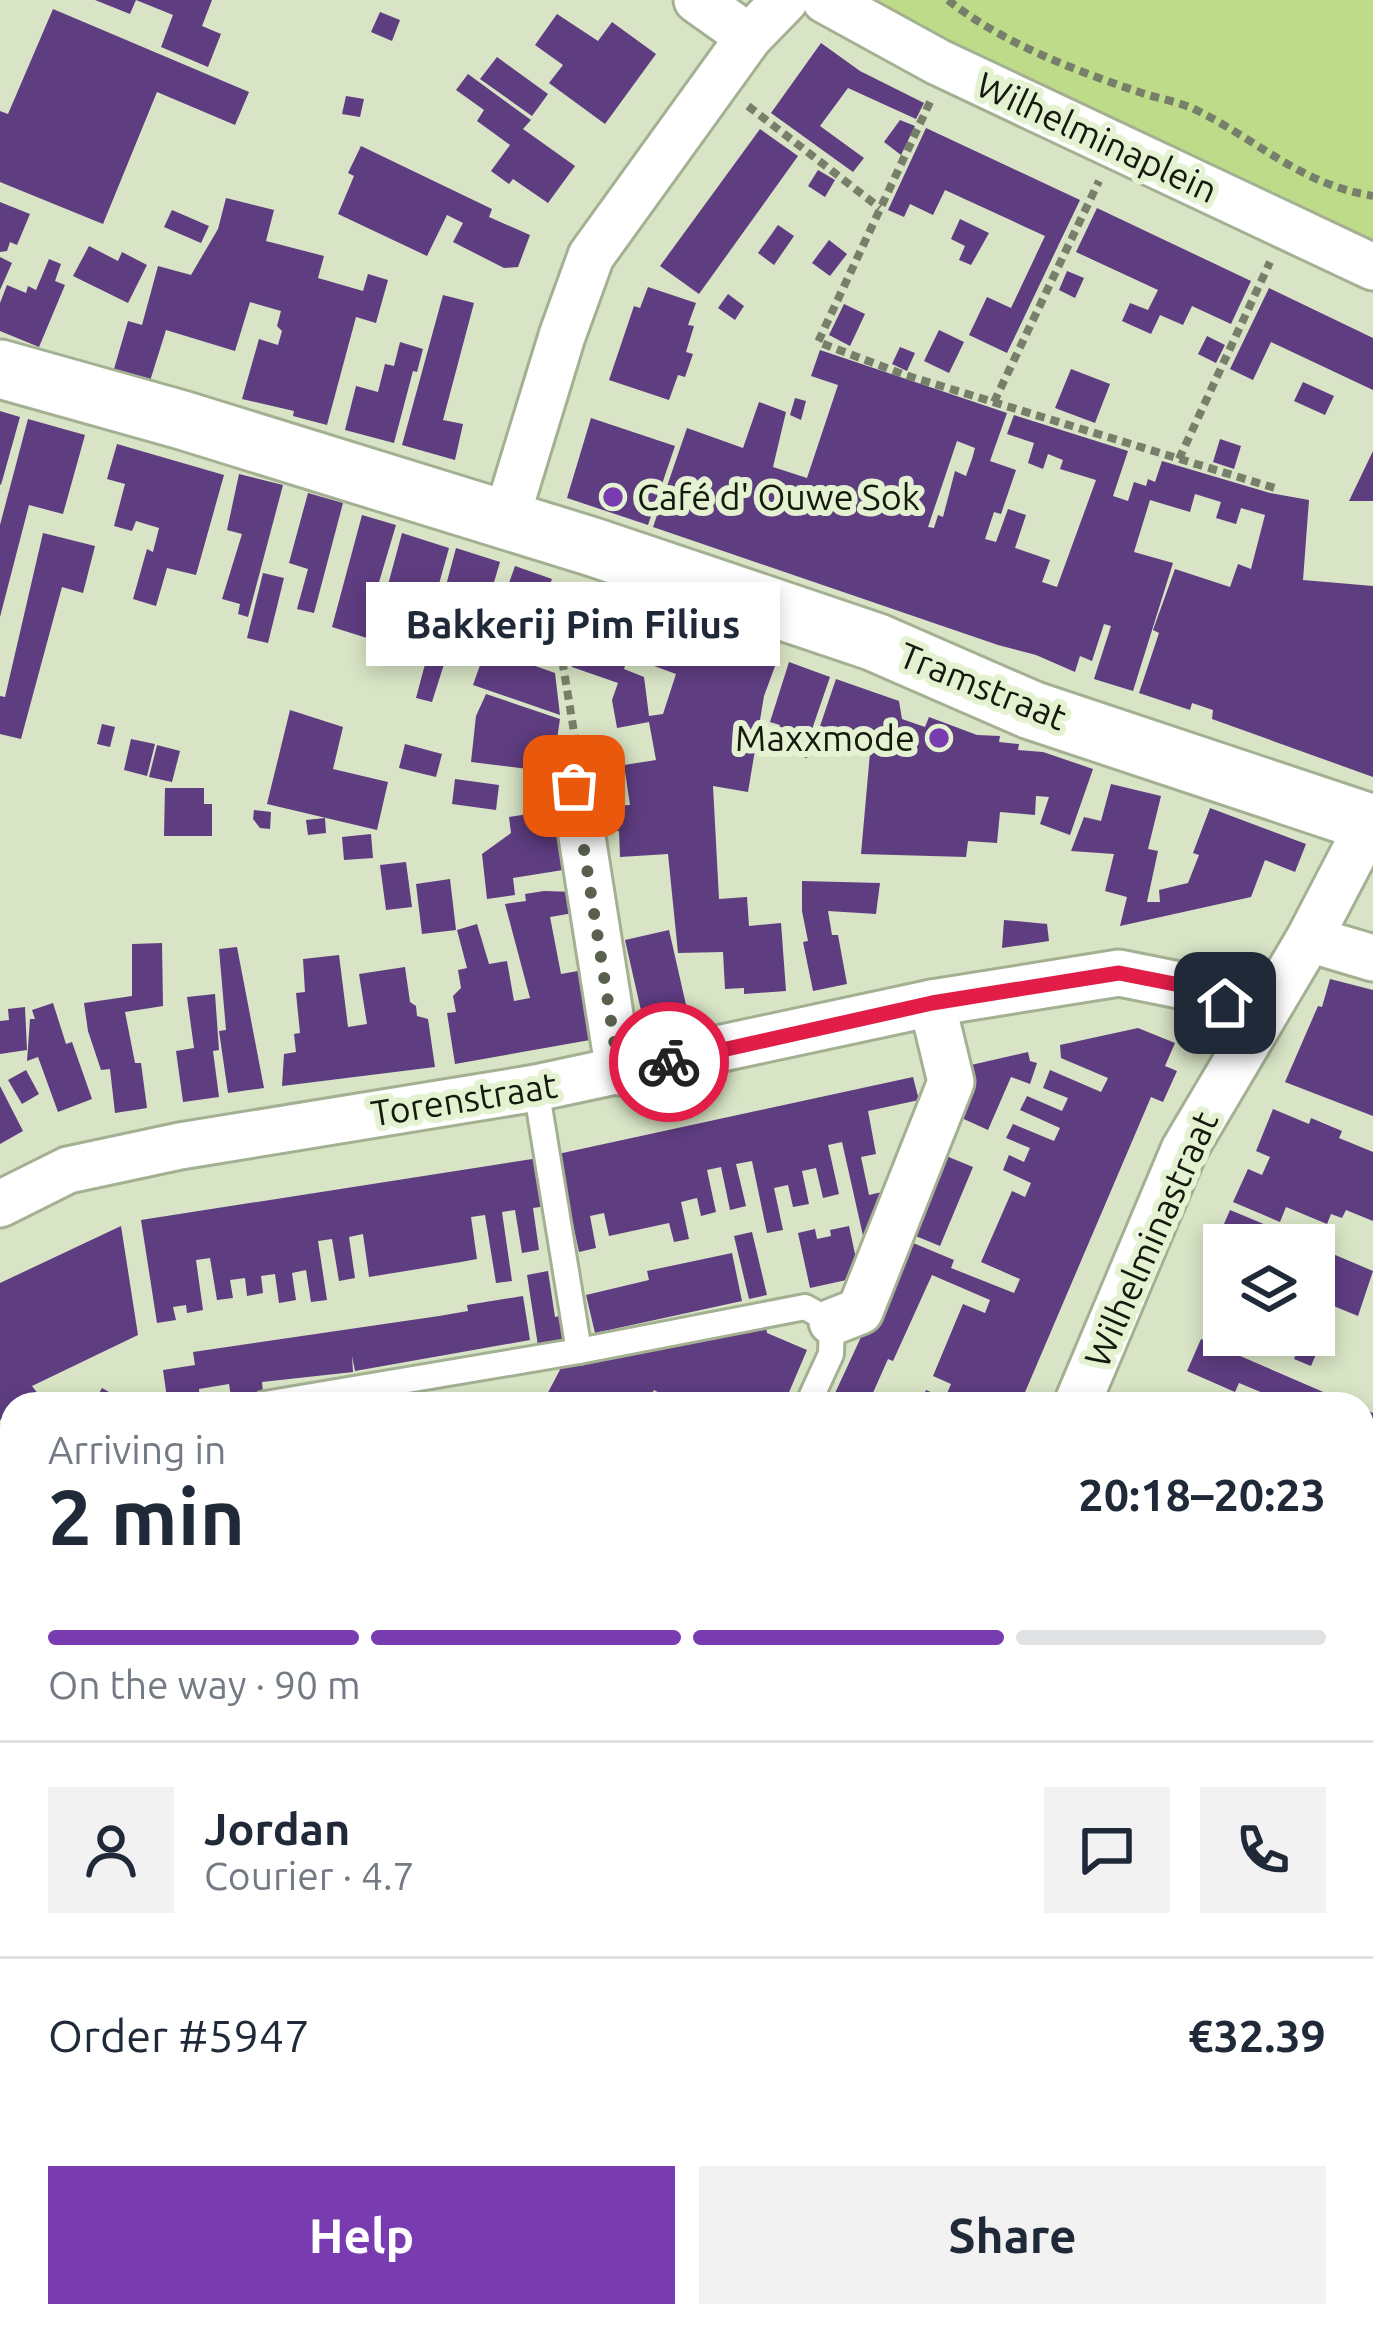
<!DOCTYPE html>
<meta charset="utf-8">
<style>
body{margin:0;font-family:Ubuntu,sans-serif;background:#f2f2f3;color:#1f2937;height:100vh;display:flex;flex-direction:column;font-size:45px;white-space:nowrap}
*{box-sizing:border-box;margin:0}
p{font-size:39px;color:#747a83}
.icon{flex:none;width:66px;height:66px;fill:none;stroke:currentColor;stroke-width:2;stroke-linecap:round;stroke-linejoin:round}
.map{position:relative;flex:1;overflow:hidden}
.details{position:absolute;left:0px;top:1392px;width:1374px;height:936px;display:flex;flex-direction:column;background:#fff;border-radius:36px 36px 0 0;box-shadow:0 6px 18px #0003}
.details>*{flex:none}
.controls{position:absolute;left:1203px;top:1224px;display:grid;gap:24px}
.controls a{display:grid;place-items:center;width:132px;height:132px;border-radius:0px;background:#fff;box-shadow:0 6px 18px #0003;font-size:60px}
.pin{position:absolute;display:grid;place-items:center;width:102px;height:102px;color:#fff;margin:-51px;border-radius:24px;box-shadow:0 6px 18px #0006}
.courier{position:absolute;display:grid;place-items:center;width:120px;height:120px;margin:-60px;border:9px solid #e11d48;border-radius:50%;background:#fff;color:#222;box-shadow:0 3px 15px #0007}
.bubble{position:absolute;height:84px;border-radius:0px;background:#fff;box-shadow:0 6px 18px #0003;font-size:39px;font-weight:700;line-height:84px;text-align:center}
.headline em{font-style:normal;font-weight:700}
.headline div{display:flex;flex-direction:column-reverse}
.headline{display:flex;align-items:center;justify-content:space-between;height:204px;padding:0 48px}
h1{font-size:78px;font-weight:700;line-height:90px}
.bar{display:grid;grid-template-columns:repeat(4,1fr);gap:18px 12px;align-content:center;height:144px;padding:0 48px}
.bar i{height:15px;border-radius:9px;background:#e0e1e3}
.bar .selected{background:#783bb0}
.bar p{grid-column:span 4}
.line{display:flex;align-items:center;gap:30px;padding:0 48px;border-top:3px solid #e0e1e3}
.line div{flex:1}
.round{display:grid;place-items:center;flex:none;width:126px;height:126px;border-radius:0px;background:#f2f2f3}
.button{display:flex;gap:24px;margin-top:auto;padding:24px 48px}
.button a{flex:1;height:138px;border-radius:0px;background:#783bb0;color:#fff;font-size:48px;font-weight:700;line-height:138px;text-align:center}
.button a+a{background:#f2f2f3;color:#1f2937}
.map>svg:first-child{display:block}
.green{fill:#bddb89}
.building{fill:#5e3d81;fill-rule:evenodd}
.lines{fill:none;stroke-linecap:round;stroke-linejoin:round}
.service-casing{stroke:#a4b092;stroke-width:30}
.minor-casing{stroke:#a4b092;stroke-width:51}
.tertiary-casing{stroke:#a4b092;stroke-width:63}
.path{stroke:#777f6a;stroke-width:8;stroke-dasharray:9 6;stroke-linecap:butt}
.service{stroke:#fff;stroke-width:24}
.minor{stroke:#fff;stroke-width:45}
.tertiary{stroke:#fff;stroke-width:57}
.done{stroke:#59604e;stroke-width:12;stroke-dasharray:0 21.6}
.route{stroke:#e11d48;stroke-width:15}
.poi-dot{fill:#783bb0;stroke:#e5f2d2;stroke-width:4.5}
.labels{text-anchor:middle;stroke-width:12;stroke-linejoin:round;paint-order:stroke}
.street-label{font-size:36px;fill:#15190e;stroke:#e5f2d2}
.poi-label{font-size:36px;fill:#15190e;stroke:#e5f2d2;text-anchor:start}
</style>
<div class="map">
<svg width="1373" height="2328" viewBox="0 0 1373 2328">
<rect width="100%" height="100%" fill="#d8e4c5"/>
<polygon class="green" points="864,0 1373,0 1373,246"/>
<g class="building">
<polygon points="95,0 212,0 202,26 221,34 208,67 161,47 173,15 136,0 130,14"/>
<polygon points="53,9 249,92 235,125 157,92 103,224 0,182 0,111 8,114"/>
<polygon points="380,12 400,20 392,41 371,32"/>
<polygon points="557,14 598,41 612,22 656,54 605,124 549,83 563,65 535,45"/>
<polygon points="821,43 860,71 924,103 916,119 848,88 820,126 864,158 853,172 771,113"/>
<polygon points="497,57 548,94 532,116 480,79"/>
<polygon points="468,74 531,120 523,129 575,166 548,203 513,179 509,184 491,171 510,145 477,121 484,110 456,90"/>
<polygon points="346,96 364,99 360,117 342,114"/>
<polygon points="900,120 915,126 901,155 884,142"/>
<polygon points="926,128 1080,200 1007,353 969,335 987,297 1011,308 1045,236 945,190 933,215 910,204 904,217 888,210"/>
<polygon points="760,129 798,156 699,294 660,266"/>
<polygon points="361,146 492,209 489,217 530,235 518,267 504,268 453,242 463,223 447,215 427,256 338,214 354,176 348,173"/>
<polygon points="818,170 835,180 825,197 808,186"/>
<polygon points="226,198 274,210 266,241 324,256 318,278 363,291 368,274 388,280 376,323 356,317 327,425 293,416 294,411 242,399 259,339 278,345 282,331 277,326 281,311 250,302 235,351 166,330 150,381 114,369 128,321 142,325 158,266 191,275 218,229"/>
<polygon points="0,202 30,214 17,245 10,242 7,251 0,252"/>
<polygon points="1097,208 1251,281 1231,324 1192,306 1183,325 1160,315 1151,334 1122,321 1130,303 1148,310 1158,290 1076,252"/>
<polygon points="172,210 209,226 201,243 164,227"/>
<polygon points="960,219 989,233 971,265 959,260 965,246 951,239"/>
<polygon points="778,225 794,236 774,265 758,253"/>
<polygon points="829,240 847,254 830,276 812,263"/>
<polygon points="89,246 118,261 122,252 147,265 128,303 73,276"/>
<polygon points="0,257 12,263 0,290"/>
<polygon points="49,259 61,264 55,281 65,285 39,347 0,331 0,303 7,285 26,293 28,286 36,290"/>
<polygon points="1067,271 1084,278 1075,298 1059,290"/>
<polygon points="648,287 696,303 688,325 694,326 686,352 693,354 685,377 678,375 669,400 609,380 634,306 640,308"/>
<polygon points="1269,288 1373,338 1373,390 1271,342 1253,380 1230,369"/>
<polygon points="728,294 744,306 735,320 718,308"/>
<polygon points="443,295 474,303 443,420 463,424 455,460 402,445"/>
<polygon points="844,304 865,314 850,346 829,335"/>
<polygon points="939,330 964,342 949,373 924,361"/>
<polygon points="1207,336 1225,345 1216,363 1198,354"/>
<polygon points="400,342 423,349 417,372 413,371 394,443 345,430 356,386 378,392 385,364 394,366"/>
<polygon points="900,347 915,353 907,371 892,364"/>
<path d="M820 350 1007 413 990 461 1016 470 1001 514 994 512 985 539 996 542 1008 509 1026 515 1015 548 1050 560 1042 582 1057 587 1096 480 1060 469 1063 460 1048 454 1043 469 1028 463 1034 443 1007 434 1014 415 1128 451 1113 496 1128 501 1134 482 1146 486 1148 479 1155 482 1162 461 1270 493 1309 500 1303 580 1373 586V777L1212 719 1213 710 1192 703 1190 710 1139 693 1159 633 1153 630 1175 569 1230 587 1238 564 1251 569 1265 515 1241 508 1236 524 1216 518 1221 502 1195 494 1190 512 1150 500 1134 552 1173 563 1133 691 1094 679 1111 626 1104 624 1092 661 1080 656 1075 672 1036 655 998 645 653 527 687 428 743 448 759 402 786 412 773 467 807 478 838 385 811 376ZM957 441 975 448 972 459 966 476 955 471 943 517 938 515 934 528 928 527Z"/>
<polygon points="1071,369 1110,384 1095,423 1055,408"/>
<polygon points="1303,382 1334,396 1325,415 1294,401"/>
<polygon points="795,398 806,401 801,420 790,415"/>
<polygon points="0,411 20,417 1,485 0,484"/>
<polygon points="591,418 675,446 648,525 567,498"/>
<polygon points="28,419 85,435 63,514 29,505 0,617 0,525"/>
<polygon points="1220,439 1241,446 1234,469 1213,462"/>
<polygon points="117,444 224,475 196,575 167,568 156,606 133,599 147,549 153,552 159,528 136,521 132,531 114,526 125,484 107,479"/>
<polygon points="1373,451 1373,501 1349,501"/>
<polygon points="239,474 283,485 248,617 238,614 240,604 222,599 242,534 227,530"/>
<polygon points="308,493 343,503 314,613 297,609 308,569 289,563"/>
<polygon points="362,515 396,525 374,599 377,600 367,638 332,627"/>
<polygon points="43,533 95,546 83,593 62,587 21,739 0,734 0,696 5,697"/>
<polygon points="402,533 449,548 422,645 405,640 410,623 416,624 422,603 386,592"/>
<polygon points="456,548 500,562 484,616 472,612 463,643 452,639 432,702 416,698"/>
<polygon points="515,566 552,579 545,597 552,599 541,631 519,623 507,656 555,673 560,715 473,685"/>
<polygon points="263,573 284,578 268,643 247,638"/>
<polygon points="589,592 632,608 625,628 636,633 624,669 644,677 649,716 663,714 676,674 654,666 669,620 778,658 764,696 748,792 713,786 719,899 747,897 749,926 781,923 786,991 744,994 744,988 725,989 723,952 678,953 668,854 620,857 619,831 601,832 599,807 630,805 624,765 656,760 649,722 617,728 612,700 618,683 572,667 569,648"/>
<polygon points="789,662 830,677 810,735 815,736 807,758 788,752 792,740 776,735 780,725 770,722"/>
<polygon points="836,679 899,701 902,719 925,727 929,717 977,735 1000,736 999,742 1019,744 1018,750 1043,752 1093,769 1070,835 1040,824 1049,797 1036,796 1035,815 1000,812 997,843 968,841 966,857 861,854 870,753 817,735"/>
<polygon points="486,694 560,719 552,772 471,762 476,716"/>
<polygon points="290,710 343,727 333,769 388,782 377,830 267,804"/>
<polygon points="102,724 115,727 110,747 97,744"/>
<polygon points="131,739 155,744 147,776 124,770"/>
<polygon points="405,744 442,754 436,777 399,768"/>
<polygon points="157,745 180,751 172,782 149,777"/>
<polygon points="455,779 499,785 496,810 452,804"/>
<polygon points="1111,784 1161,796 1148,849 1158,851 1147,902 1160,902 1159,890 1188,883 1199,855 1193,853 1210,808 1306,844 1295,872 1265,860 1251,897 1120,926 1127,897 1105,891 1114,854 1071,851 1084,817 1101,821"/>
<polygon points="607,786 609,802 592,804 590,789"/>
<polygon points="165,788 204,788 204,804 212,804 212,836 164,836"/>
<polygon points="254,810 271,812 270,829 260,828 253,819"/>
<polygon points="554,810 563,870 513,878 515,895 487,899 482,854 511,833 509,817"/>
<polygon points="325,818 326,833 308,835 306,820"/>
<polygon points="371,834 373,858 344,860 342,837"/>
<polygon points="406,862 412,907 386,910 380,865"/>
<polygon points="450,879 456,930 422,934 416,884"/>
<polygon points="802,881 880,883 876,914 828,911 832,935 838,935 847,984 813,991 803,942 808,941 802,911"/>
<polygon points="544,891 576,892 579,912 550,917 561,974 578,971 590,1040 455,1064 447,1013 456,1012 453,996 461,988 458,970 467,968 457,930 477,924 489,964 507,961 514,1001 530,998 505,904 526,901 525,894"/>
<polygon points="1004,920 1047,924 1049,941 1002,948"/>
<polygon points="669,930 689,1018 645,1028 625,940"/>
<polygon points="162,943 163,1006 125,1012 135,1063 141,1063 147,1108 115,1113 110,1069 101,1070 88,1031 84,1003 132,996 132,944"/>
<polygon points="237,947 264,1088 228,1093 219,1031 226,1030 219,949"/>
<polygon points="339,955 348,1027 367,1024 359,974 405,967 410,1002 416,1006 417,1016 428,1019 435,1067 282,1086 284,1054 296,1052 294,1034 300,1033 296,993 305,992 303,959"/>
<polygon points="1330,979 1373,990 1373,1116 1285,1082 1318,1006 1322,1007"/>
<polygon points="215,994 219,1050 213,1051 219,1097 183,1102 176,1051 194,1048 187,997"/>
<polygon points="53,1003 66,1044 72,1042 92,1099 58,1112 38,1057 27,1061 30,1019 35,1019 32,1010"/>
<polygon points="25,1007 27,1050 0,1054 0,1021 9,1020 8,1009"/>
<polygon points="1138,1028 1175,1043 1165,1066 1177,1071 1163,1102 1151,1097 1020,1404 920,1404 926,1390 945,1398 951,1384 933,1376 963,1304 985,1313 990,1300 932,1275 893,1361 888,1359 868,1404 830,1404 906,1240 954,1260 951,1268 1014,1293 1020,1279 981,1262 1012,1191 1025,1197 1031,1183 1003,1170 1009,1155 1024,1162 1030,1148 1006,1138 1013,1124 1054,1141 1060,1128 1020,1110 1027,1096 1062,1111 1068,1098 1043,1088 1050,1070 1101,1092 1108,1078 1061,1058 1060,1045"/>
<polygon points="1028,1052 1030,1061 1037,1063 1030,1084 1011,1077 988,1130 955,1115 971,1065"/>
<polygon points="26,1070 39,1094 22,1104 8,1080"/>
<polygon points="913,1077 919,1100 868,1111 876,1154 861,1157 869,1195 895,1189 868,1258 842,1142 828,1145 839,1194 823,1198 816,1168 802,1171 809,1204 793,1207 788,1185 774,1188 783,1230 767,1233 752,1161 736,1164 746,1206 730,1210 721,1167 707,1170 716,1212 701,1216 697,1198 681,1202 689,1239 674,1242 669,1223 609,1236 604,1213 590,1216 596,1248 579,1252 558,1154"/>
<polygon points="0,1086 23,1131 0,1144"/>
<polygon points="1273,1109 1309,1124 1311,1118 1342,1131 1339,1138 1373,1152 1373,1221 1346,1210 1342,1218 1331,1214 1327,1224 1286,1207 1280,1222 1233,1202 1248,1169 1262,1175 1270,1157 1256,1151"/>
<polygon points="939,1153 973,1167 940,1246 906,1232"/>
<polygon points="539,1158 547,1206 533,1208 539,1250 522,1253 515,1210 502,1212 512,1281 496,1283 485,1215 471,1217 477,1259 461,1262 369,1277 363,1234 349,1237 355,1278 339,1281 332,1239 318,1241 327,1300 311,1302 306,1270 292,1273 296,1300 279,1303 275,1274 261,1276 263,1293 247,1296 245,1278 230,1280 233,1298 217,1300 210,1258 196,1260 203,1310 187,1313 186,1305 173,1307 176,1320 157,1323 141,1220"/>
<polygon points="1230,1210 1259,1222 1312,1245 1224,1245 1224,1259 1211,1254"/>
<polygon points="121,1226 138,1335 32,1386 46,1404 12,1404 12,1414 0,1420 0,1283"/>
<polygon points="849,1226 860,1277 810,1288 798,1233 815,1229 817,1239 831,1236 830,1230"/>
<polygon points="752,1232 767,1295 749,1299 734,1236"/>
<polygon points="1314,1246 1373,1271 1358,1316 1314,1298"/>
<polygon points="732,1253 742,1301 595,1333 586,1295 649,1280 647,1271"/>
<polygon points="548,1271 555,1317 564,1315 568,1342 538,1346 527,1275"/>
<polygon points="523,1296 530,1340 355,1371 352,1356 353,1372 262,1382 263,1393 231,1397 229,1384 199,1389 200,1401 176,1404 167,1398 163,1370 195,1365 193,1352 439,1316 468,1311 467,1305"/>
<polygon points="1314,1316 1324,1321 1317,1338 1322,1340 1311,1366 1294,1359 1296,1354 1284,1349 1287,1342 1270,1335 1314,1335"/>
<polygon points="766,1325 767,1333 807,1350 784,1404 679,1404 654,1390 647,1404 542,1404 564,1362"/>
<polygon points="1201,1339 1328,1394 1324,1404 1289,1404 1239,1383 1235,1392 1187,1371"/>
<polygon points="102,1388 116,1396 131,1404 93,1404"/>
<polygon points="1362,1408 1373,1413 1372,1459 1362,1454 1372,1426 1362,1422"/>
<polygon points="0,1580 12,1586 12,1648 0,1641"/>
<polygon points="0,1719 12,1726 12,1750 0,1744"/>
<polygon points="0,1770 12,1776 12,1802 4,1818 0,1816"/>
<polygon points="1362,1889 1373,1894 1373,1938 1362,1933"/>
<polygon points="12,2097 12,2163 0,2157 0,2119"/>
<polygon points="1373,2108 1373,2140 1362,2135"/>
<polygon points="0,2176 12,2182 12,2239 0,2261"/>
<polygon points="1362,2249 1373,2261 1373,2328 1364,2320 1355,2328 1301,2328 1313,2316 1362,2316"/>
<polygon points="10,2316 21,2316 28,2319 24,2328 4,2328"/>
<polygon points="185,2316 209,2316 204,2328 180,2328"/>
<polygon points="215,2316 235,2316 248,2322 245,2328 210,2328"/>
<polygon points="439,2316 474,2316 469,2328"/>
<polygon points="553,2316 630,2316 625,2328 568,2328 570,2323"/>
<polygon points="786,2316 866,2316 870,2318 865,2328 812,2328"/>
<polygon points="1092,2316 1151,2316 1145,2328 1091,2328 1088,2327"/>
</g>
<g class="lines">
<g class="service-casing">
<g id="service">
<polyline points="536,1088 579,1351"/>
<polyline points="265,1404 579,1351 805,1307 832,1322 831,1354 808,1404"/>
</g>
</g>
<g class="minor-casing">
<g id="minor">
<polyline points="697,0 749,37"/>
<polyline points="825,0 938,62 1373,267"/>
<polyline points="506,519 562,336 591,256 749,37 785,0"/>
<polyline points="574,786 619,1072"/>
<polyline points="1309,939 1373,958"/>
<polyline points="0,1204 68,1170 180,1146 536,1088 932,1003 1119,973 1189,987 1261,1019"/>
<polyline points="832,1322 860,1311 951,1082 932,1003"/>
<polyline points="1077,1404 1184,1150 1309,939 1369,824"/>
<polyline points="0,1504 12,1510"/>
<polyline points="0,1974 12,1952"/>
<polyline points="1362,2172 1373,2177"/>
<polyline points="405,2316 433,2328"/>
<polyline points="685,2328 690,2316"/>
</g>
</g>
<g class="tertiary-casing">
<polyline id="tertiary" points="0,369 182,420 593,547 875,642 1031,710 1373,824"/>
</g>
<g class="path">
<path d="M948 0C1002 43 1074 70 1139 92 1156 98 1175 101 1192 108 1257 139 1299 184 1373 196"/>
<polyline points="930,102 818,342 905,375 1278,489"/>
<polyline points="748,106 880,208"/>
<polyline points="994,402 1099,181"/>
<polyline points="1179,459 1270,262"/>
<polyline points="576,744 561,653 580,589"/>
<polyline points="0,2283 12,2290"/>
<polyline points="72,2316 96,2328"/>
<polyline points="0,2319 12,2294"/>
</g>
<use href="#service" class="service"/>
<use href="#minor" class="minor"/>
<use href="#tertiary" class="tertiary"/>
</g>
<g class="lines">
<polyline class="done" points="574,786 619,1072 669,1062"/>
<polyline class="route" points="669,1062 932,1003 1119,973 1190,987 1225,1003"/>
</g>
<g class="poi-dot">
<circle cx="613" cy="497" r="12"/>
<circle cx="939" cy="738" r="12"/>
</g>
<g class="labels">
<g class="street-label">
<text transform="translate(1097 137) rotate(25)" y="13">Wilhelminaplein</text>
<text transform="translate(983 686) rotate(22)" y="13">Tramstraat</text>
<text transform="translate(464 1099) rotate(-9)" y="13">Torenstraat</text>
<text transform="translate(1151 1239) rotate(-66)" y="13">Wilhelminastraat</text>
</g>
<g class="poi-label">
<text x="637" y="510">Café d' Ouwe Sok</text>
<text x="915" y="751" text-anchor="end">Maxxmode</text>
</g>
</g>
</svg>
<div class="controls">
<a><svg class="icon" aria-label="layers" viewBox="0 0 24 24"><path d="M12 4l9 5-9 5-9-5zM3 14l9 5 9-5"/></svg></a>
</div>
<div class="pin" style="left:574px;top:786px;background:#ea580c"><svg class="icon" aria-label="bag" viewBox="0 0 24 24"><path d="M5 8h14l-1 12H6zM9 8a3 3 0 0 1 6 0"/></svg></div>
<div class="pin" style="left:1225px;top:1003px;background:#1f2937"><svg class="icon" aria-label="home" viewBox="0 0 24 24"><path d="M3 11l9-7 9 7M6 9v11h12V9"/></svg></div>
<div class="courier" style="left:669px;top:1062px"><svg class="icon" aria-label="bike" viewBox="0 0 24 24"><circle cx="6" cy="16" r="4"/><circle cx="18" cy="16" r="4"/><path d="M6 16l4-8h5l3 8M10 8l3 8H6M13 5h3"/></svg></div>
<div class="bubble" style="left:366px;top:582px;width:414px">Bakkerij Pim Filius</div>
<section class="details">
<div class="headline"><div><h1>2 min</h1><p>Arriving in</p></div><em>20:18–20:23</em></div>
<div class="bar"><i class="selected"></i><i class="selected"></i><i class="selected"></i><i></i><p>On the way · 90 m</p></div>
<div class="line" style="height:216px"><a class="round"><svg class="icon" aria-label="person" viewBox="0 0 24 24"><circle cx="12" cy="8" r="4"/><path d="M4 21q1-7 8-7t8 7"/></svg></a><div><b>Jordan</b><p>Courier · 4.7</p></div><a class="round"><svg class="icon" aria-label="chat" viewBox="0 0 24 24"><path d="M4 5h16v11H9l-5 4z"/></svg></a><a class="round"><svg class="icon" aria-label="phone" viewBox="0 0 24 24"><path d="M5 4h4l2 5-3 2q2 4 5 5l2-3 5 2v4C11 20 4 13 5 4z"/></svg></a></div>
<div class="line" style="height:156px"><div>Order #5947</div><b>€32.39</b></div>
<div class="button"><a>Help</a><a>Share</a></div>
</section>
</div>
